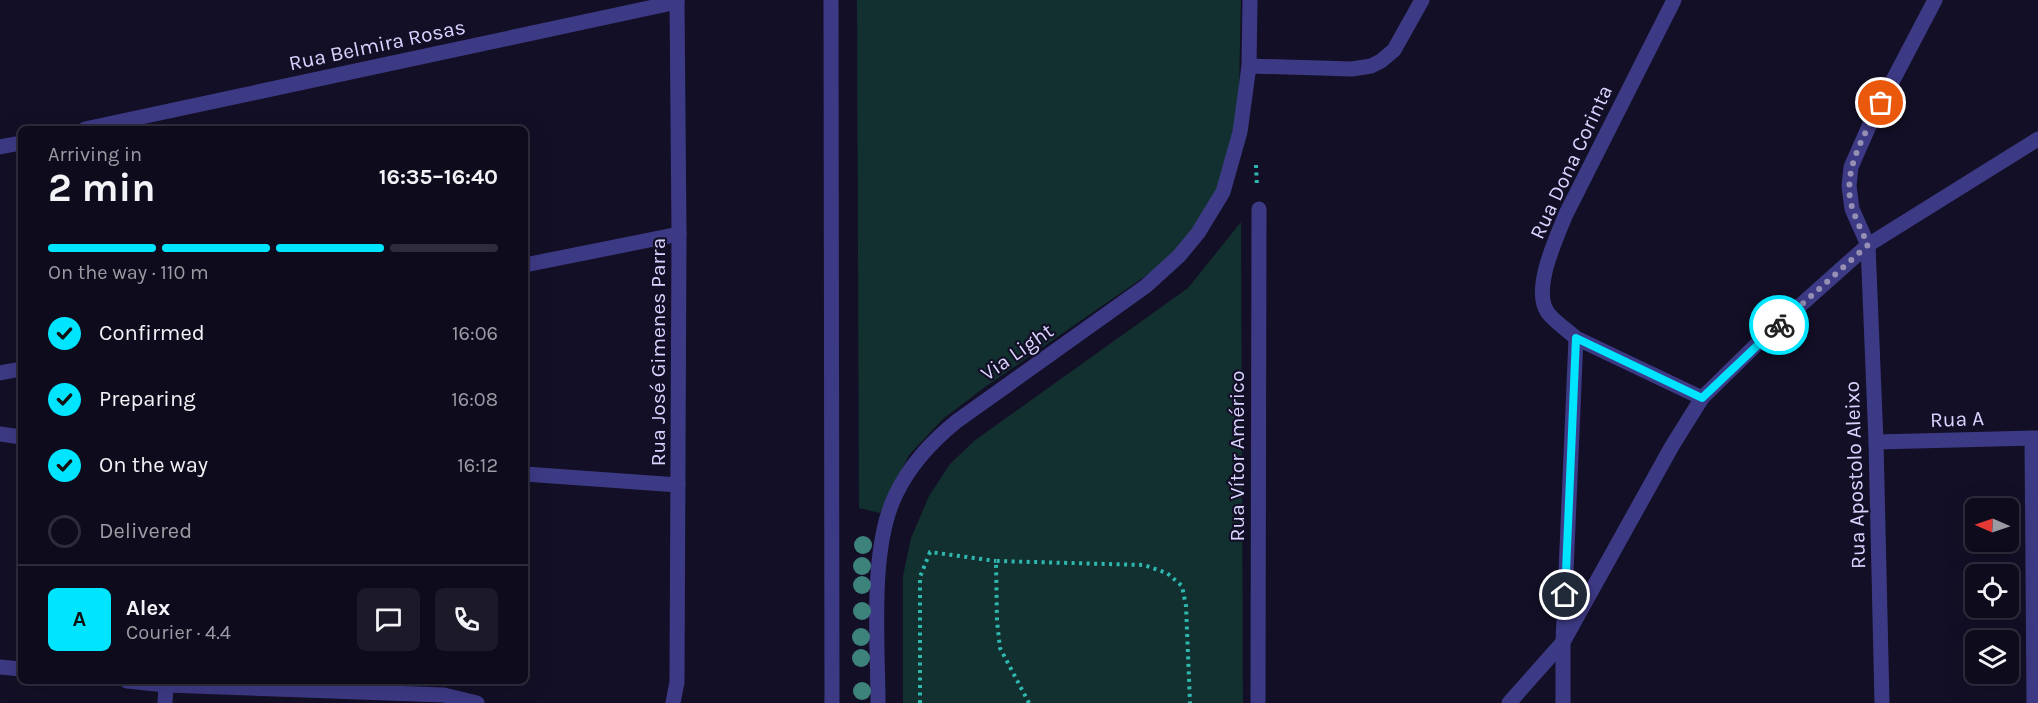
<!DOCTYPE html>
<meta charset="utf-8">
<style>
body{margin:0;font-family:Karla,sans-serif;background:#1c1929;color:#f1f3f6;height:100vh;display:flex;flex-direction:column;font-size:22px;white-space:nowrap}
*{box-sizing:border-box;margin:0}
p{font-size:20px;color:#9b9ba3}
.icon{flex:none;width:33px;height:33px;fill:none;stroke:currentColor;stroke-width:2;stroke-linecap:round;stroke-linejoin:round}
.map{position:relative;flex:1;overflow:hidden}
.sheet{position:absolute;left:18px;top:126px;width:510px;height:558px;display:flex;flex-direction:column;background:#0e0b1c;border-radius:9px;box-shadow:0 6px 24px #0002,0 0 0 2px #2e2b3b}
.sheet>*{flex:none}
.needle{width:39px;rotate:272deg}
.buttons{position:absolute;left:1965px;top:498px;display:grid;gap:12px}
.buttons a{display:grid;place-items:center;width:54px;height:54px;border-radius:9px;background:#0e0b1c;box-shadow:0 6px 24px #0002,0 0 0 2px #2e2b3b;font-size:30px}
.pin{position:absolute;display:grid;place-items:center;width:51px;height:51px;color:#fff;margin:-26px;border:3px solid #fff;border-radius:50%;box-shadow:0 2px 6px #0007}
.courier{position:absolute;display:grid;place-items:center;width:60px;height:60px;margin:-30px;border:4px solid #00e5ff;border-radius:50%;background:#fff;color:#222;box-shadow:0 2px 8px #0007}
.head em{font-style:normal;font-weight:700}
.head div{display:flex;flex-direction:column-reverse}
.head{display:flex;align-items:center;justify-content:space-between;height:102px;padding:0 30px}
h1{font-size:39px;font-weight:700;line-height:45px}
.bar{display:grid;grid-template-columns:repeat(4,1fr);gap:9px 6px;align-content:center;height:72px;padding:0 30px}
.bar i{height:8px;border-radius:4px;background:#2e2b3b}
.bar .on{background:#00e5ff}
.bar p{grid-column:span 4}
.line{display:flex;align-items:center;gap:15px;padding:0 30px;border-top:2px solid #2e2b3b}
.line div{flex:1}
.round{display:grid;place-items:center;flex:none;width:63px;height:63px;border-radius:9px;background:#1c1929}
ol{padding:0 30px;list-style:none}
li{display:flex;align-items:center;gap:18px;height:66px}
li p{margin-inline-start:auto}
li .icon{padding:6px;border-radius:50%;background:#00e5ff;color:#111;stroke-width:4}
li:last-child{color:#9b9ba3}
li i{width:33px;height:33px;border:3px solid #2e2b3b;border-radius:50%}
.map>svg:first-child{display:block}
.green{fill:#12302f}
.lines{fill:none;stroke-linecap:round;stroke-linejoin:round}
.path{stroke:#2fb8b0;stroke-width:4;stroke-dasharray:3 4.5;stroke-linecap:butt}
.minor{stroke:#3d3a85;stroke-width:15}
.tree{fill:#3d827b}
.done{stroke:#948fb3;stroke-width:6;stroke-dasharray:0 10.8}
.route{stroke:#00e5ff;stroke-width:8}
.labels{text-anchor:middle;stroke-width:4.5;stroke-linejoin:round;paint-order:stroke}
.street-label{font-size:21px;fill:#d9d4ff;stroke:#130f26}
</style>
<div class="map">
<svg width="2038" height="703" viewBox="0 0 2038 703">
<rect width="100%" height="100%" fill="#130f26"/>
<g class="green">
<polygon points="857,0 1241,0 1238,132 1225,174 1206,214 1173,257 985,387 943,419 909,455 880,513 859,508"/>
<polygon points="1241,222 1243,703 903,703 903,576 911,538 929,496 950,464 974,441 1188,288"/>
</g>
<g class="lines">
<g class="path">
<polyline points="1256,165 1257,187"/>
<polyline points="920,703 920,577 930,552 996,561"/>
<polyline points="1029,703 1000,648 997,621 996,561 1144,565 1167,573 1182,586 1186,606 1190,703"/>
</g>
<g class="minor">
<polyline points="831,0 832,703"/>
<polyline points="1249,66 1352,69 1371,66 1381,61 1394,50 1422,0"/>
<polyline points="85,129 677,2"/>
<polyline points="0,147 21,143"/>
<polyline points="525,265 679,234"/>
<polyline points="1576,338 1702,398"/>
<polyline points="0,373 21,369"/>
<polyline points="0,434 21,437"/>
<polyline points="2032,438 2034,703"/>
<polyline points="1876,442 2038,438"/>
<polyline points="525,474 678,485"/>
<polyline points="0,667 21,669"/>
<polyline points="127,681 166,685 444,695 477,703"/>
<polyline points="165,703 166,685"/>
<polyline points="673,703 677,682 679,234 677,0"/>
<path d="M878 703C878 643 869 548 896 494 910 465 932 441 957 421L1146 286 1179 256 1198 233 1223 192 1240 132 1249 66 1250 0"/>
<polyline points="1258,703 1259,209"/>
<polyline points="1509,703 1563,642 1672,446 1702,398 1758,343 1868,245 2038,139"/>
<path d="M1563 703V642L1576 338C1567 330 1555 322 1548 313 1531 290 1557 237 1566 214L1674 0"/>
<polyline points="1882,703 1876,442 1868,245 1852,209 1849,186 1851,167 1870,124 1935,0"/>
</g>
</g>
<g class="tree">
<circle cx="863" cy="545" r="9"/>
<circle cx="862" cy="566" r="9"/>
<circle cx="862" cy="585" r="9"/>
<circle cx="862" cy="611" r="9"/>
<circle cx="861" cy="637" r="9"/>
<circle cx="861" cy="658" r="9"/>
<circle cx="862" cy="691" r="9"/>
</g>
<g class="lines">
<path class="done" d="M1779 325 1868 245C1863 234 1857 222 1853 210 1840 174 1864 135 1881 103"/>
<polyline class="route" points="1565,595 1576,338 1702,398 1779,325"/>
</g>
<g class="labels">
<g class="street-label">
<text transform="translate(377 45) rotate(-12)" y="7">Rua Belmira Rosas</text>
<text transform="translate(1571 162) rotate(-65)" y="7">Rua Dona Corinta</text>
<text transform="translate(658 352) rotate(-90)" y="7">Rua José Gimenes Parra</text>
<text transform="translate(1017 352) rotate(-35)" y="7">Via Light</text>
<text transform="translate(1957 419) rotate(-2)" y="7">Rua A</text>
<text transform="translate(1237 456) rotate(-90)" y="7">Rua Vítor Américo</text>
<text transform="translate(1855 475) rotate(-92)" y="7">Rua Apostolo Aleixo</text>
</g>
</g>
</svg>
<div class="buttons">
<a><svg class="needle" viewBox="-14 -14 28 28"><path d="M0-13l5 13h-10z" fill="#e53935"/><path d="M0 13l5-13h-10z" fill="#9b9ba3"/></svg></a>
<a><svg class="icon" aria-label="locate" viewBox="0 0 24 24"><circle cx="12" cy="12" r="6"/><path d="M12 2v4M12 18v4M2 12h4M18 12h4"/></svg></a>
<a><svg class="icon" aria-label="layers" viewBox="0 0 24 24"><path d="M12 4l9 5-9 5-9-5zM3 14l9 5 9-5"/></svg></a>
</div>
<div class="pin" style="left:1881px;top:103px;background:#ea580c"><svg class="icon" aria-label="bag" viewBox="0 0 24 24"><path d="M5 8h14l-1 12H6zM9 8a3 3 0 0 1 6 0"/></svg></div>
<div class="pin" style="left:1565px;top:595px;background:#1f2937"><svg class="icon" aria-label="home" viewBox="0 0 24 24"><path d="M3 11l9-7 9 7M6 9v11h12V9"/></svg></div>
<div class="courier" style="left:1779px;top:325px"><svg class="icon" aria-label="bike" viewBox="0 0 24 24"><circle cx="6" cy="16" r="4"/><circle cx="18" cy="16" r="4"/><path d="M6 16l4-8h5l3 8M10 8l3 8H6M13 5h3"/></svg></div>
<section class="sheet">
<div class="head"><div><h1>2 min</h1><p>Arriving in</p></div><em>16:35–16:40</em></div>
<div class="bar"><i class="on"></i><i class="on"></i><i class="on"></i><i></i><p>On the way · 110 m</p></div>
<ol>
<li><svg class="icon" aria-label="check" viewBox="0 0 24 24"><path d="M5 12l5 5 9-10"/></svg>Confirmed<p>16:06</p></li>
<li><svg class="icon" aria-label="check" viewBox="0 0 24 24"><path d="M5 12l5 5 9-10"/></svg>Preparing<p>16:08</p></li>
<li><svg class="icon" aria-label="check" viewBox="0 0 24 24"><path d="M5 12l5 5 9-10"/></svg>On the way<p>16:12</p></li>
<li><i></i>Delivered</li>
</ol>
<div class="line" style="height:108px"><b class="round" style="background:#00e5ff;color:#111">A</b><div><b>Alex</b><p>Courier · 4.4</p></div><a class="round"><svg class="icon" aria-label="chat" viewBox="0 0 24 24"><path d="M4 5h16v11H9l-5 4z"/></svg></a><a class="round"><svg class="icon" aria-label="phone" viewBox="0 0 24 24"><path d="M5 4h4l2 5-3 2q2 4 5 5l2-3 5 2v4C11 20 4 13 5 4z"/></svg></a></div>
</section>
</div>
